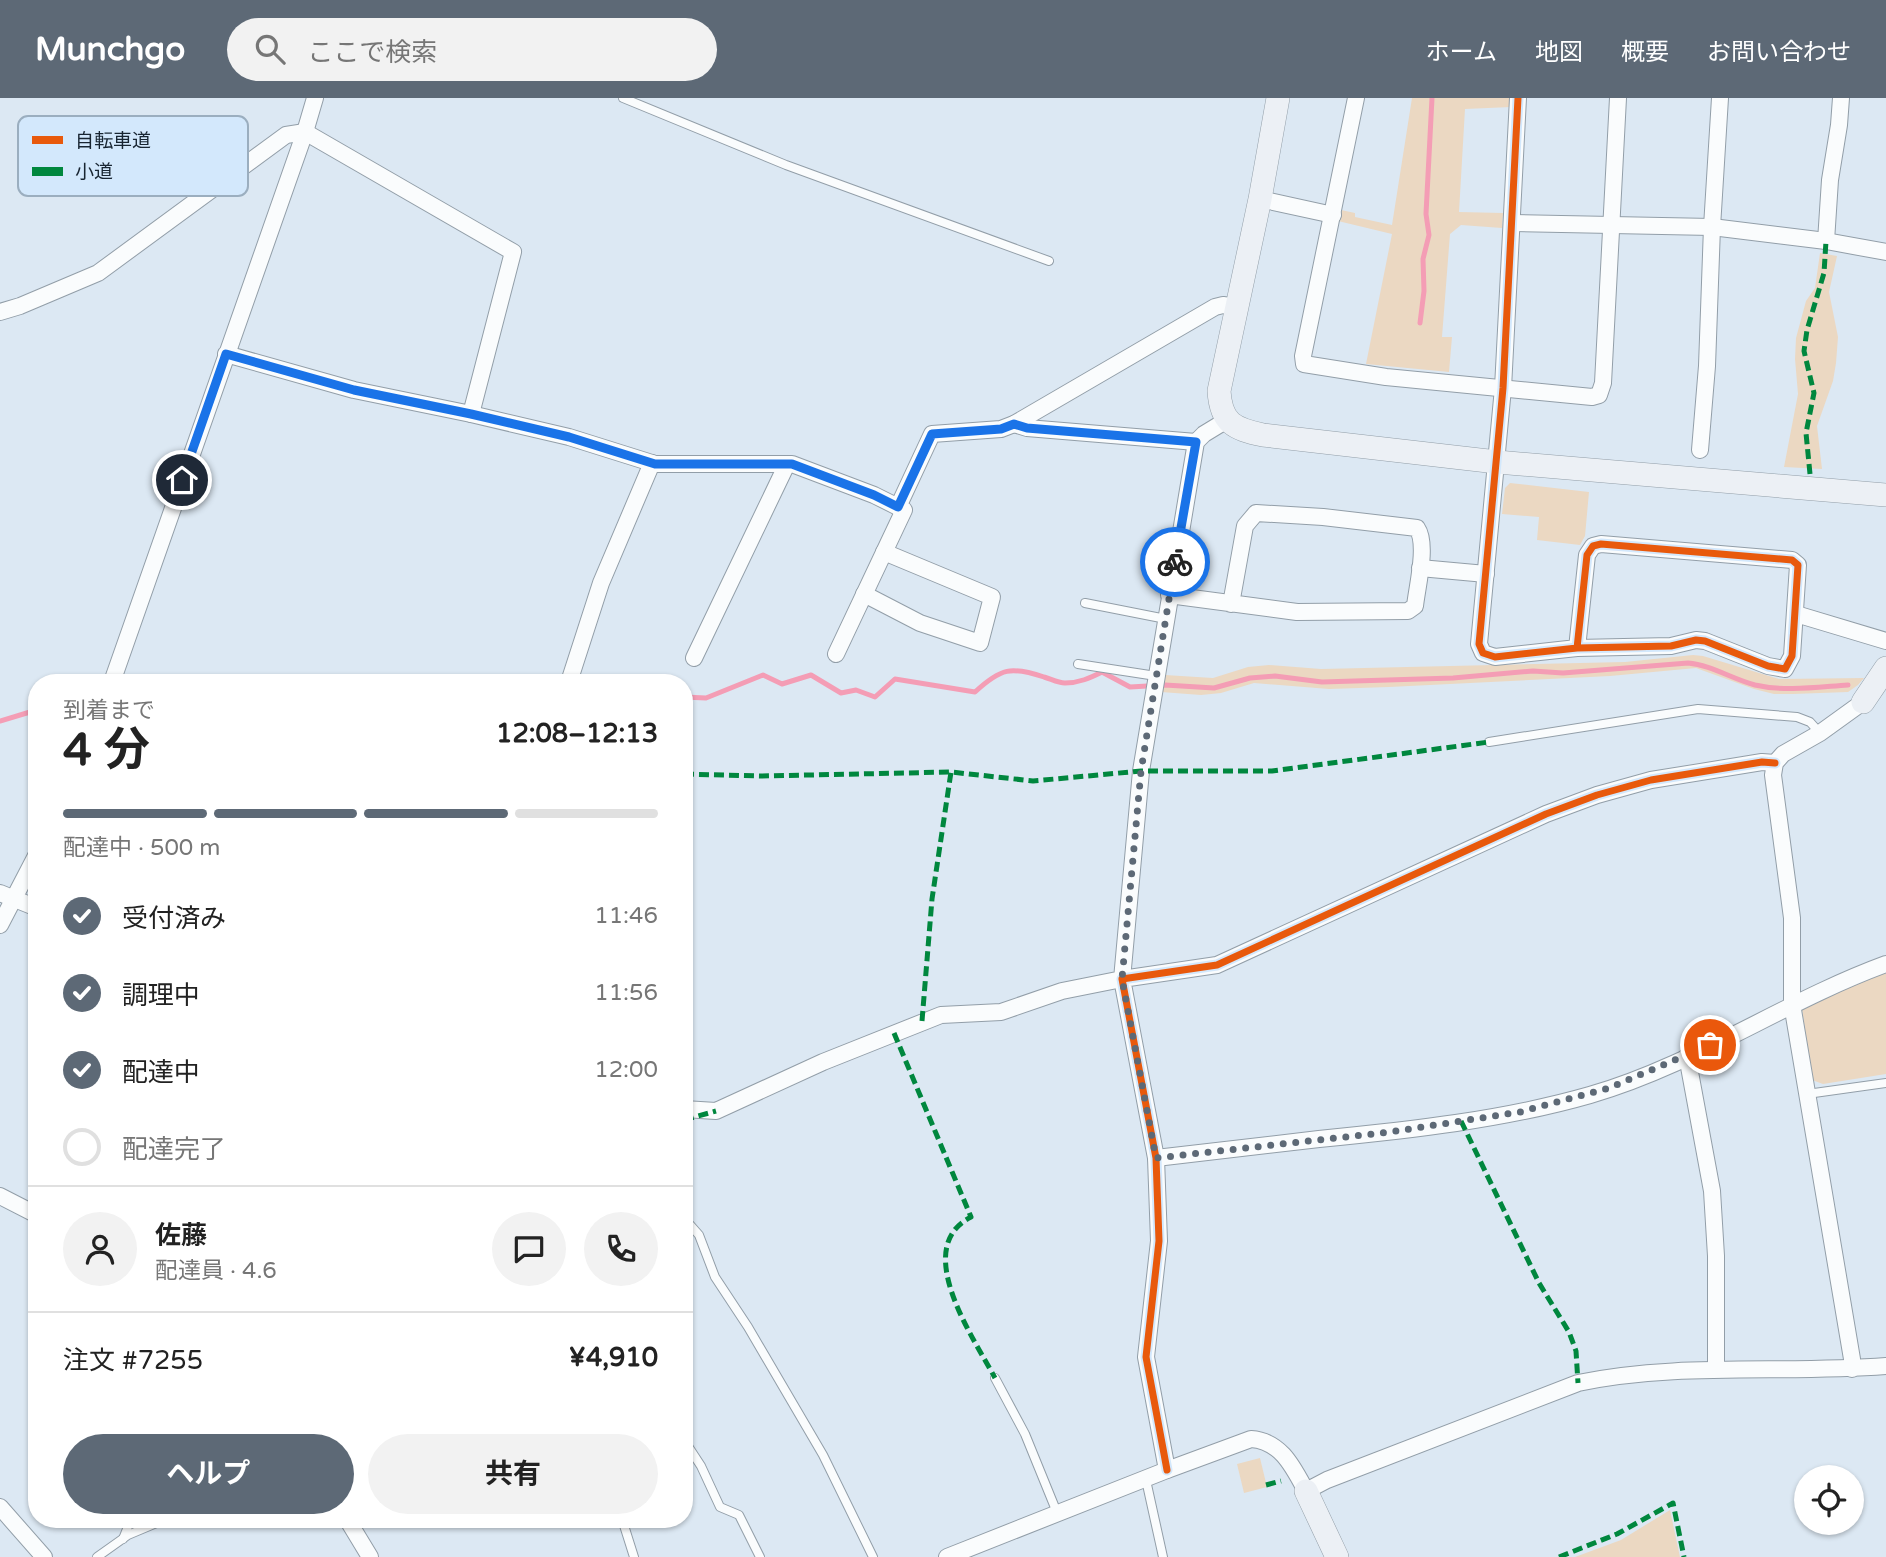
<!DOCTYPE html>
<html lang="ja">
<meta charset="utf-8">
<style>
body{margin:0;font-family:"Varela Round","Noto Sans JP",sans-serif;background:#f2f2f2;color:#222;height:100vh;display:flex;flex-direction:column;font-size:26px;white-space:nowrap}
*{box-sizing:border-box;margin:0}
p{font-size:23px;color:#767676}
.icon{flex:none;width:38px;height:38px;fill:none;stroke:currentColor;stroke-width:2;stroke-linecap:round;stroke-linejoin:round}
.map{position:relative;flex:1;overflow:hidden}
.side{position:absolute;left:28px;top:576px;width:665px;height:854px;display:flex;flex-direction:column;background:#fff;border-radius:28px;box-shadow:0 2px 5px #0004}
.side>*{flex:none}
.tools{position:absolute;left:1794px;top:1367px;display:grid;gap:14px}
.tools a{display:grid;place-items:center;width:70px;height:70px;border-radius:50%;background:#fff;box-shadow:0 2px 5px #0004;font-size:35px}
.pin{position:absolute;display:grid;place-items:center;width:60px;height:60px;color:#fff;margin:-30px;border:4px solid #fff;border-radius:50%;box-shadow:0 2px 7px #0007}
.courier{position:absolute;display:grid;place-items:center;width:70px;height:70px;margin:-35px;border:5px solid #1a73e8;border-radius:50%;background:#fff;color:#222;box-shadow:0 2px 9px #0007}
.head em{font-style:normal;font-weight:700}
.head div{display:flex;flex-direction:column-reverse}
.head{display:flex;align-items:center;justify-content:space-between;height:119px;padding:0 35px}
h1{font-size:46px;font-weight:700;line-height:52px}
.bar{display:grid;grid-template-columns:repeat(4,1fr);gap:10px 7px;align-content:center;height:84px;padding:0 35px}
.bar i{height:9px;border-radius:5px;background:#e0e0e0}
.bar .on{background:#5d6976}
.bar p{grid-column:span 4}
.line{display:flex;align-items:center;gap:18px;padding:0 35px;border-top:2px solid #e0e0e0}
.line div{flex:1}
.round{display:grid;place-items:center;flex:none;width:74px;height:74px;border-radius:37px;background:#f2f2f2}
ol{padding:0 35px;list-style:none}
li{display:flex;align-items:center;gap:21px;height:77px}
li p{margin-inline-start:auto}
li .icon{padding:7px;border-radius:50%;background:#5d6976;color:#fff;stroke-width:4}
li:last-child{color:#767676}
li i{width:38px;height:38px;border:4px solid #e0e0e0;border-radius:50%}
.action{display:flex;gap:14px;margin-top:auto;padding:14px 35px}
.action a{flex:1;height:80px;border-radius:42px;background:#5d6976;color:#fff;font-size:28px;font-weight:700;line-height:80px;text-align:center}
.action a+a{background:#f2f2f2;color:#222}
header{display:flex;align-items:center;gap:42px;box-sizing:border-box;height:98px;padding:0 35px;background:#5d6976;color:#fff}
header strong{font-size:33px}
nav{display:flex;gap:38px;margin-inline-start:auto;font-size:24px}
.search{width:490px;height:63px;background:#f2f2f2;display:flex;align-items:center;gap:18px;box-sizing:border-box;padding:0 24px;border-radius:38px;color:#767676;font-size:26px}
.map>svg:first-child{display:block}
.green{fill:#ebd8c2}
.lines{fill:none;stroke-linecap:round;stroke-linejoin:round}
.stream{stroke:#f49db5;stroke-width:5}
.lane-casing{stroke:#929ea8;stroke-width:10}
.street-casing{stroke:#929ea8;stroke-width:18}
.secondary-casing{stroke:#929ea8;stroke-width:24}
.lane{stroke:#fafcfd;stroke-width:8}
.street{stroke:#fafcfd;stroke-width:16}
.secondary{stroke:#ecf0f5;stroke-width:23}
.quiet{stroke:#00873e;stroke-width:5;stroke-dasharray:10 5;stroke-linecap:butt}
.cycleway-casing{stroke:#d3e8fc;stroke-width:11}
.cycleway{stroke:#e8590c;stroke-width:7}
.done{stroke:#5d6976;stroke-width:7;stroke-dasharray:0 12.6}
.route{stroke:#1a73e8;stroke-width:9}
.key{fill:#d3e8fc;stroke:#9baebf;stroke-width:2}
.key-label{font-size:19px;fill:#182532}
</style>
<header>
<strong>Munchgo</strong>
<div class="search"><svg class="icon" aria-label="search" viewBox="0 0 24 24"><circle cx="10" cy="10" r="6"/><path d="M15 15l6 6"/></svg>ここで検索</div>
<nav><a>ホーム</a><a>地図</a><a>概要</a><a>お問い合わせ</a></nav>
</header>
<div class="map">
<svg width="1886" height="1459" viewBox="0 0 1886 1459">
<rect width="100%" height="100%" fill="#dce8f3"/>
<g class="green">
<polygon points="1412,0 1511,0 1511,9 1465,11 1459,114 1503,115 1502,130 1461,127 1450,136 1442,239 1452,239 1449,274 1366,266 1392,136 1338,123 1341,112 1355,115 1355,119 1392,127"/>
<polygon points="1820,155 1837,158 1829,194 1838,239 1836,265 1833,283 1817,328 1822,371 1784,369 1798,296 1795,261 1796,240 1806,203 1815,190"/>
<polygon points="1510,385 1589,394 1585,438 1580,447 1537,442 1539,419 1502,416 1505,390"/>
<polygon points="1693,557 1703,558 1779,581 1864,580 1858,587 1848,594 1793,596 1774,596 1754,591 1696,570 1610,578 1389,589 1329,591 1254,585 1221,595 1201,597 1161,594 1165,577 1213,580 1248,569 1269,567 1321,571 1625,564"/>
<polygon points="1886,875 1886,976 1823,986 1812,982 1802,911 1808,903"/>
<polygon points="1260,1360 1267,1389 1244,1395 1237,1366"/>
<polygon points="1670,1412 1680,1459 1575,1459 1621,1442"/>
</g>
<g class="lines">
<g class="stream">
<polyline points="1420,225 1424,193 1423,161 1429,137 1426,116 1432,0"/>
<path d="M684 599 706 600 763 577 782 586 811 577 841 595 856 592 875 599 895 581 975 594C1001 570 1011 568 1044 579 1051 581 1058 585 1065 585 1079 585 1090 580 1102 574L1130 589 1165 587 1214 590 1250 580 1275 578 1322 584 1453 580 1533 573 1563 575 1688 565C1711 567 1732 581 1755 587 1785 594 1818 589 1848 587"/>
<polyline points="0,623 30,614 37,615"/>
</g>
<g class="lane-casing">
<g id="lane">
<polyline points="623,0 786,67 1049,163"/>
<polyline points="1085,505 1166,521"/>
<polyline points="1078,566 1156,578"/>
<polyline points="1489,644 1698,611 1797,619 1810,624 1820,635"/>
<polyline points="1807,996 1886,985"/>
<polyline points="684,1120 699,1137 715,1179 748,1229 823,1357 873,1459"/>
<polyline points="995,1280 1025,1336 1058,1417"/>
<polyline points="684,1342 701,1368 720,1409 739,1417 760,1459"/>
<polyline points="1146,1382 1163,1459"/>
<polyline points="622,1421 634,1459"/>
<polyline points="123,1441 131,1421"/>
<polyline points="97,1459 128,1437 166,1421"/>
</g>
</g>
<g class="street-casing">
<g id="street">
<polyline points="1356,0 1303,258 1304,266 1386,279 1592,299 1599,297 1603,285 1618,0"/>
<polyline points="1518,0 1503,290 1479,546 1483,555 1495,559 1577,550 1671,548 1696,542 1705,543 1768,568 1785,571 1792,558 1798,467 1792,462 1601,446 1593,448 1587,457 1577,550"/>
<polyline points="1260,101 1333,117"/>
<polyline points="1513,125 1712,129 1826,143 1886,154"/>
<polyline points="1826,143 1830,82 1839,27 1841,0"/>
<polyline points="0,214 20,208 98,175 286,37 305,34 513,154 471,316"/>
<polyline points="226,256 354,292 471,316 569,339 655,366 792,366 874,397 898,409 932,336 1001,331 1014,326 1215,209 1223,207 1237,209"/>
<polyline points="1014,326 1027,330 1196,344"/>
<polyline points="1700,352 1707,268 1712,129 1720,0"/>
<polyline points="1420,470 1486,476"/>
<polyline points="864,496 920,525 980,545 992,499 884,454"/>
<path d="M1169 497 1297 514 1408 513 1415 508C1417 489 1428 446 1417 430L1323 419 1256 415 1245 428 1231 506"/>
<polyline points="1796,516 1886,543"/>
<polyline points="836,556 904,412 898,409"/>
<polyline points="694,560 787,366"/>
<polyline points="112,584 305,34 315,0"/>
<polyline points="569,584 601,485 652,365"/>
<polyline points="0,795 37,810"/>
<polyline points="0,827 37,756"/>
<polyline points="1687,958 1712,1093 1716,1158 1716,1271"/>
<polyline points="684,1011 716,1013 823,964 941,917 1001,914 1062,893 1122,881 1141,673 1196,344 1204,336 1227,322"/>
<path d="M1156 1060C1210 1054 1264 1047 1319 1041 1410 1032 1503 1022 1590 997 1694 967 1785 903 1886 866"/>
<polyline points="0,1098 37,1117"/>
<polyline points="1852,1271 1852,1261 1792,906 1792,820 1773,677 1775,665 1783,656 1820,635 1863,604"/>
<polyline points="1167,1372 1146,1259 1159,1143 1156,1060 1122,881 1217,867 1546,716 1597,697 1651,682 1762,664 1775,665"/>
<polyline points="0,1409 44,1459"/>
<polyline points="347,1421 370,1459"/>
<path d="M947 1459 1167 1372 1251 1341C1281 1343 1293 1369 1306 1393L1327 1382 1578 1285C1679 1264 1783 1276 1886 1268"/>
</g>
</g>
<g class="secondary-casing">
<g id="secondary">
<path d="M1278 0 1260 101 1219 293C1221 325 1234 331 1263 337L1497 364 1886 397"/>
<polyline points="1863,604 1886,570"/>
<polyline points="1306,1393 1337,1459"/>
</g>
</g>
<use href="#lane" class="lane"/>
<use href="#street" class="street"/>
<use href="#secondary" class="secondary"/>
<g class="quiet">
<polyline points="1810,376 1806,335 1814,295 1804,253 1807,232 1824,175 1826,143"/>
<polyline points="684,676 762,678 951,674 1033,683 1141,673 1272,673 1489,644"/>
<polyline points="922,923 932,801 951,674"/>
<path d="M894 935 971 1119C910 1150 975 1242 995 1280"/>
<polyline points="684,1022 716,1013"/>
<polyline points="1461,1023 1539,1185 1569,1234 1576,1253 1578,1285"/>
<polyline points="1266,1387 1281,1383"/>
<polyline points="1559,1459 1617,1436 1673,1405 1684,1459"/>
</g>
<g class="cycleway-casing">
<g id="cycleway">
<polyline points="1518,0 1503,290 1479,546 1483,555 1495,559 1577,550 1671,548 1696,542 1705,543 1768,568 1785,571 1792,558 1798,467 1792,462 1601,446 1593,448 1587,457 1577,550"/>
<polyline points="1167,1372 1146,1259 1159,1143 1156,1060 1122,881 1217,867 1546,716 1597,697 1651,682 1762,664 1775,665"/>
</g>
</g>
<use href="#cycleway" class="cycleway"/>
</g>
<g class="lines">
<polyline class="done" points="1175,464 1141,673 1122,881 1156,1060 1390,1034 1520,1014 1609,990 1710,947"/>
<polyline class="route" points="182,382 226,256 354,292 471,316 569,339 655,366 792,366 874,397 898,409 932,336 1001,331 1014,326 1027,330 1196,344 1175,464"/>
</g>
<rect x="18" y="18" width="230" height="80" rx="10" class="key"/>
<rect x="32" y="38" width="31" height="8" fill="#e8590c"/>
<rect x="32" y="69" width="31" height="9" fill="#00873e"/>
<g class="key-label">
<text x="75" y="49">自転車道</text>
<text x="75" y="80">小道</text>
</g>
</svg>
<div class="tools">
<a><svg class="icon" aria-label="locate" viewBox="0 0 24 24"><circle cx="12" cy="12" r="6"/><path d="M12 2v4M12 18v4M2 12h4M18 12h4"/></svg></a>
</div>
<div class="pin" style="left:1710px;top:947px;background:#ea580c"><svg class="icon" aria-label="bag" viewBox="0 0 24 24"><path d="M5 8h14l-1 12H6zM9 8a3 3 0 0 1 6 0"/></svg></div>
<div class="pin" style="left:182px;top:382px;background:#1f2937"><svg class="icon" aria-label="home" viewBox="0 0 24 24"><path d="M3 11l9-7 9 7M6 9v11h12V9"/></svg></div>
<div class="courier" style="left:1175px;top:464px"><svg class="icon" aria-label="bike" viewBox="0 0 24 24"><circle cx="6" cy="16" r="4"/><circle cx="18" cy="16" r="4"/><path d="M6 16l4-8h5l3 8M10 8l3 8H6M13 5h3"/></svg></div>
<section class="side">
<div class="head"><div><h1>4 分</h1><p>到着まで</p></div><em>12:08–12:13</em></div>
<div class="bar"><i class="on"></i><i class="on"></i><i class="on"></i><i></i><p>配達中 · 500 m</p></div>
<ol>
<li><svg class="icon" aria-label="check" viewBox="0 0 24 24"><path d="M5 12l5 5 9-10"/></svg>受付済み<p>11:46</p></li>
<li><svg class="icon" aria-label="check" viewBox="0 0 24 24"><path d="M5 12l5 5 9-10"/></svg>調理中<p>11:56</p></li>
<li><svg class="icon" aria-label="check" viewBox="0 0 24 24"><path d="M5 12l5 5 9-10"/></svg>配達中<p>12:00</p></li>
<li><i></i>配達完了</li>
</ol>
<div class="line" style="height:126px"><a class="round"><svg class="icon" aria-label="person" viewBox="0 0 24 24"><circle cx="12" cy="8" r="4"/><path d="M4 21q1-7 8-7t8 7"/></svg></a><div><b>佐藤</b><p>配達員 · 4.6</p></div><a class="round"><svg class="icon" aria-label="chat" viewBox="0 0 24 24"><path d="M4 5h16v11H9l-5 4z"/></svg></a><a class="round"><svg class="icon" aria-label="phone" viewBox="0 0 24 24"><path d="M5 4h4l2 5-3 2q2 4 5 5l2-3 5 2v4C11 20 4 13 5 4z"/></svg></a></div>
<div class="line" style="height:91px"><div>注文 #7255</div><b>¥4,910</b></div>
<div class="action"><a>ヘルプ</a><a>共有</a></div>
</section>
</div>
